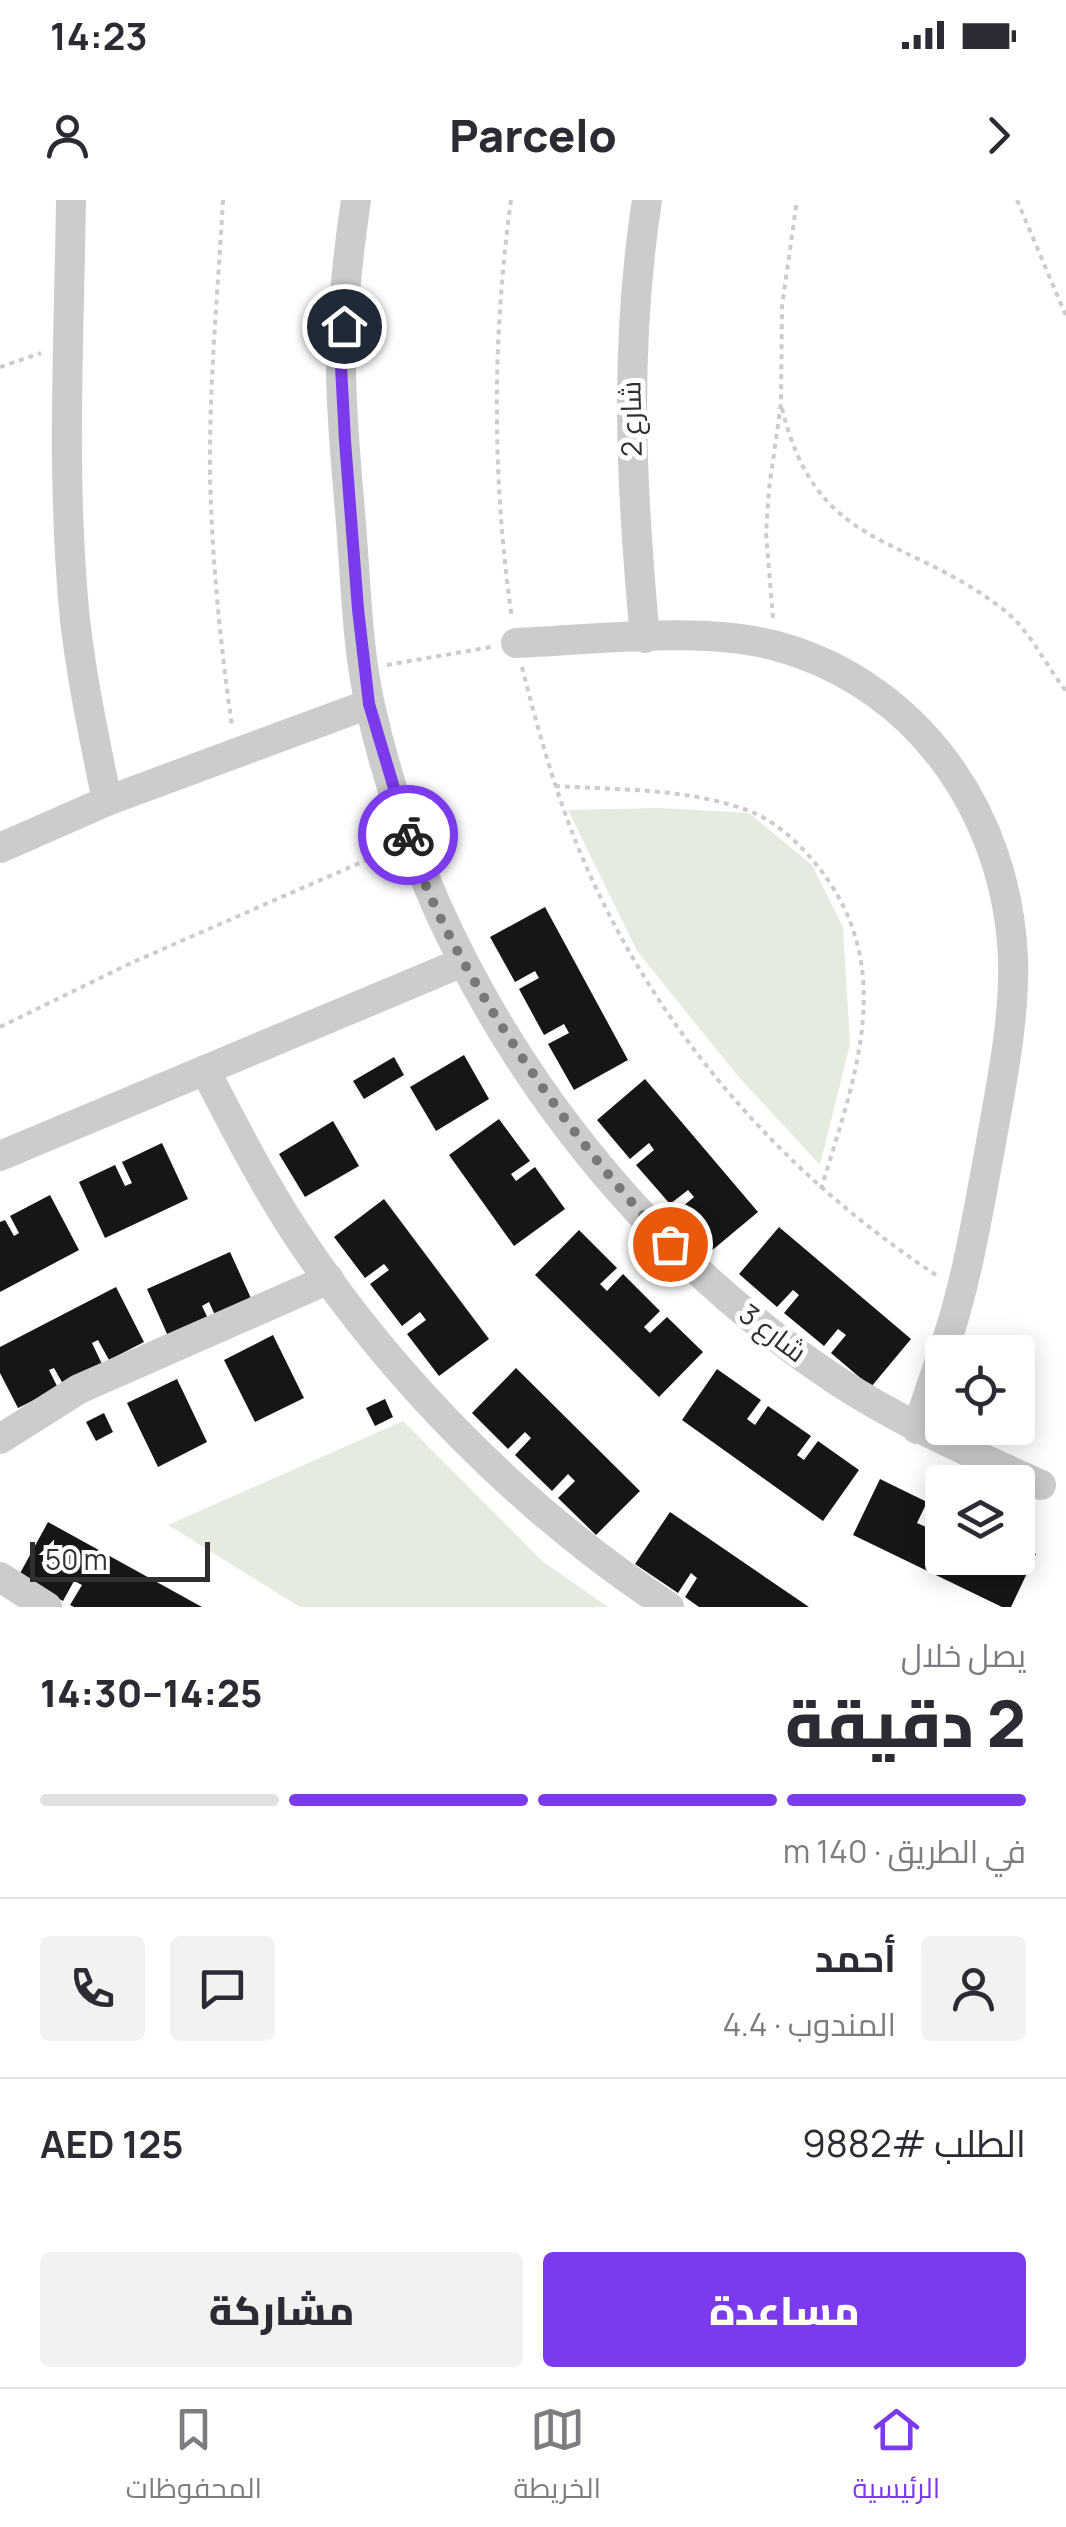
<!DOCTYPE html>
<html lang="ar">
<meta charset="utf-8">
<style>
body{margin:0;font-family:Manrope,Cairo,sans-serif;background:#f2f2f3;color:#2b2b33;direction:rtl;height:100vh;display:flex;flex-direction:column;font-size:38px;white-space:nowrap}
*{box-sizing:border-box;margin:0}
p{font-size:32px;color:#7c7c81}
.icon{flex:none;width:55px;height:55px;fill:none;stroke:currentColor;stroke-width:2;stroke-linecap:round;stroke-linejoin:round}
.map{position:relative;height:1407px;overflow:hidden;direction:ltr}
.side{display:flex;flex-direction:column;background:#fff;flex:1}
.side>*{flex:none}
.tools{position:absolute;left:925px;top:1135px;display:grid;gap:20px}
.tools a{display:grid;place-items:center;width:110px;height:110px;border-radius:10px;background:#fff;box-shadow:0 5px 25px #0003;font-size:50px}
.scale{position:absolute;left:30px;bottom:25px;width:180px;box-sizing:border-box;padding-left:10px;border:5px solid #2f2f2f;border-top:0;font-size:28px;line-height:35px;white-space:nowrap;color:#2f2f2f;-webkit-text-stroke:8px #fff;paint-order:stroke}
.pin{position:absolute;display:grid;place-items:center;width:85px;height:85px;color:#fff;margin:-42px;border:5px solid #fff;border-radius:50%;box-shadow:0 2px 10px #0007}
.courier{position:absolute;display:grid;place-items:center;width:100px;height:100px;margin:-50px;border:8px solid #7c3aed;border-radius:50%;background:#fff;color:#222;box-shadow:0 2px 12px #0007}
.overview em{font-style:normal;font-weight:800}
.overview div{display:flex;flex-direction:column-reverse}
.overview{display:flex;align-items:center;justify-content:space-between;height:170px;padding:0 40px}
h1{font-size:65px;font-weight:800;line-height:75px}
.bar{display:grid;grid-template-columns:repeat(4,1fr);gap:15px 10px;align-content:center;height:120px;padding:0 40px}
.bar i{height:12px;border-radius:8px;background:#e1e1e2}
.bar .active{background:#7c3aed}
.bar p{grid-column:span 4}
.line{display:flex;align-items:center;gap:25px;padding:0 40px;border-top:2px solid #e1e1e2}
.line div{flex:1}
.round{display:grid;place-items:center;flex:none;width:105px;height:105px;border-radius:10px;background:#f2f2f3}
.cta{display:flex;gap:20px;margin-top:auto;padding:20px 40px}
.cta a{flex:1;height:115px;border-radius:10px;background:#7c3aed;color:#fff;font-size:40px;font-weight:800;line-height:115px;text-align:center}
.cta a+a{background:#f2f2f3;color:#2b2b33}
.status{display:flex;justify-content:space-between;align-items:center;height:70px;padding:0 50px;background:#fff;direction:ltr}
.status svg{height:28px;fill:currentColor}
header{display:flex;justify-content:space-between;align-items:center;height:130px;padding:0 40px;background:#fff;font-size:45px;font-weight:800}
.dock{display:flex;justify-content:space-around;align-items:center;height:140px;border-top:2px solid #e1e1e2;background:#fff;font-size:28px;color:#7c7c81}
.dock a{display:grid;justify-items:center;gap:5px}
.dock .active{color:#7c3aed}
.map>svg:first-child{display:block}
.green{fill:#e5ebdf}
.building{fill:#161616}
.lines{fill:none;stroke-linecap:round;stroke-linejoin:round}
.path{stroke:#ccc;stroke-width:4;stroke-dasharray:5 5;stroke-linecap:butt}
.minor{stroke:#ccc;stroke-width:30}
.done{stroke:#787878;stroke-width:10;stroke-dasharray:0 18}
.route{stroke:#7c3aed;stroke-width:12}
.labels{text-anchor:middle;stroke-width:10;stroke-linejoin:round;paint-order:stroke}
.street-label{font-size:28px;fill:#2f2f2f;stroke:#fff}
</style>
<div class="status"><b>14:23</b><svg viewBox="0 0 49 12"><path d="M0 12V9h3v3zM5 12V6h3v6zM10 12V3h3v9zM15 12V0h3v12zM26 1h20v11H26zM47 4h2v5h-2z"/></svg></div>
<header><svg class="icon" aria-label="forward" viewBox="0 0 24 24"><path d="M9 5l7 7-7 7"/></svg>Parcelo<svg class="icon" aria-label="person" viewBox="0 0 24 24"><circle cx="12" cy="8" r="4"/><path d="M4 21q1-7 8-7t8 7"/></svg></header>
<div class="map">
<svg width="1066" height="1407" viewBox="0 0 1066 1407">
<rect width="100%" height="100%" fill="#fff"/>
<g class="green">
<polygon points="659,608 749,613 812,665 843,727 850,844 820,965 737,875 637,751 568,610"/>
<polygon points="403,1221 542,1361 608,1407 300,1407 168,1325"/>
</g>
<g class="building">
<polygon points="545,707 628,860 574,890 548,844 569,833 564,824 544,835 519,789 539,778 535,771 515,782 490,737"/>
<polygon points="464,855 489,899 436,931 410,887"/>
<polygon points="394,857 404,875 364,899 353,881"/>
<polygon points="645,879 758,1012 710,1052 676,1012 694,997 688,990 670,1004 636,965 654,950 649,943 630,959 597,920"/>
<polygon points="499,919 530,961 511,974 516,981 535,967 565,1009 514,1046 449,955"/>
<polygon points="333,921 359,966 305,997 279,954"/>
<polygon points="162,943 188,999 105,1038 79,982 115,965 125,986 132,983 122,962"/>
<polygon points="50,995 79,1050 0,1092 0,1022 5,1020 14,1036 19,1033 10,1016"/>
<polygon points="384,999 489,1139 439,1176 407,1134 426,1120 420,1112 402,1126 370,1084 389,1070 384,1064 365,1078 334,1037"/>
<polygon points="779,1027 911,1139 871,1187 831,1153 846,1135 838,1129 824,1146 784,1113 799,1095 793,1090 777,1107 739,1074"/>
<polygon points="579,1030 617,1068 600,1084 607,1091 623,1074 660,1111 644,1127 650,1133 667,1117 703,1152 659,1197 535,1075"/>
<polygon points="230,1052 255,1107 219,1124 209,1102 202,1106 212,1127 172,1145 147,1089"/>
<polygon points="116,1087 144,1142 109,1160 98,1140 92,1143 102,1164 63,1184 54,1168 49,1170 58,1188 18,1208 0,1173 0,1147"/>
<polygon points="273,1135 304,1198 255,1222 224,1160"/>
<polygon points="516,1168 640,1291 596,1335 558,1298 575,1281 568,1274 552,1291 515,1255 531,1238 525,1232 508,1249 472,1213"/>
<polygon points="717,1169 761,1200 747,1219 755,1225 768,1206 811,1236 797,1255 804,1260 818,1241 859,1270 823,1321 682,1220"/>
<polygon points="177,1179 207,1242 158,1267 127,1203"/>
<polygon points="385,1199 393,1217 375,1226 366,1208"/>
<polygon points="104,1213 113,1232 96,1241 86,1222"/>
<polygon points="880,1279 927,1302 917,1323 926,1327 936,1306 942,1309 942,1358 1018,1358 1018,1345 1036,1354 1011,1407 1002,1407 853,1335"/>
<polygon points="670,1312 809,1407 699,1407 685,1397 697,1378 691,1373 678,1393 635,1364"/>
<polygon points="48,1322 202,1407 74,1407 70,1405 82,1385 74,1381 63,1401 18,1377"/>
</g>
<g class="lines">
<g class="path">
<path d="M223 0C218 91 209 183 210 275 212 359 220 442 232 526"/>
<path d="M511 0C492 140 492 279 512 419"/>
<polyline points="1017,0 1066,116"/>
<polyline points="0,167 41,153"/>
<path d="M782 208C816 350 903 333 1000 407 1031 430 1043 462 1066 491"/>
<polyline points="773,418 766,333 769,289 781,203 782,106 797,0"/>
<polyline points="387,465 491,447"/>
<path d="M522 467C540 538 560 610 591 677 665 840 787 977 936 1075"/>
<path d="M555 586C617 590 684 588 744 609 773 619 796 640 815 663 900 765 855 877 821 989"/>
<polyline points="0,827 131,763 387,651"/>
</g>
<g class="minor">
<path d="M71 0C69 140 61 281 75 420 82 481 95 541 107 601"/>
<path d="M356 0C348 54 342 111 341 166 341 218 347 272 351 324 356 384 357 447 370 505 430 777 605 1027 836 1180 901 1223 971 1253 1041 1285"/>
<path d="M645 438C631 287 624 150 647 0"/>
<path d="M516 443C594 440 705 425 780 447 920 487 1007 615 1013 758 1015 823 1000 890 989 954 976 1023 966 1086 943 1152"/>
<polyline points="0,648 107,601 369,504"/>
<path d="M205 870C233 924 261 979 294 1030 391 1178 522 1310 669 1407"/>
<polyline points="0,956 463,762"/>
<polyline points="917,1229 942,1154"/>
<polyline points="0,1239 79,1189 329,1079"/>
<polyline points="0,1377 47,1407"/>
</g>
</g>
<g class="lines">
<path class="done" d="M408 635C426 698 460 758 494 814 546 897 602 973 670 1044"/>
<polyline class="route" points="344,126 341,166 345,241 358,409 369,504 408,635"/>
</g>
<g class="labels">
<g class="street-label">
<text transform="translate(631 219) rotate(-91)" y="10">شارع 2</text>
<text transform="translate(773 1133) rotate(37)" y="10">شارع 3</text>
</g>
</g>
</svg>
<div class="tools">
<a><svg class="icon" aria-label="locate" viewBox="0 0 24 24"><circle cx="12" cy="12" r="6"/><path d="M12 2v4M12 18v4M2 12h4M18 12h4"/></svg></a>
<a><svg class="icon" aria-label="layers" viewBox="0 0 24 24"><path d="M12 4l9 5-9 5-9-5zM3 14l9 5 9-5"/></svg></a>
</div>
<div class="scale">50 m</div>
<div class="pin" style="left:670px;top:1044px;background:#ea580c"><svg class="icon" aria-label="bag" viewBox="0 0 24 24"><path d="M5 8h14l-1 12H6zM9 8a3 3 0 0 1 6 0"/></svg></div>
<div class="pin" style="left:344px;top:126px;background:#1f2937"><svg class="icon" aria-label="home" viewBox="0 0 24 24"><path d="M3 11l9-7 9 7M6 9v11h12V9"/></svg></div>
<div class="courier" style="left:408px;top:635px"><svg class="icon" aria-label="bike" viewBox="0 0 24 24"><circle cx="6" cy="16" r="4"/><circle cx="18" cy="16" r="4"/><path d="M6 16l4-8h5l3 8M10 8l3 8H6M13 5h3"/></svg></div>
</div>
<section class="side">
<div class="overview"><div><h1>2 دقيقة</h1><p>يصل خلال</p></div><em>14:25–14:30</em></div>
<div class="bar"><i class="active"></i><i class="active"></i><i class="active"></i><i></i><p>في الطريق · 140 m</p></div>
<div class="line" style="height:180px"><a class="round"><svg class="icon" aria-label="person" viewBox="0 0 24 24"><circle cx="12" cy="8" r="4"/><path d="M4 21q1-7 8-7t8 7"/></svg></a><div><b>أحمد</b><p>المندوب · 4.4</p></div><a class="round"><svg class="icon" aria-label="chat" viewBox="0 0 24 24"><path d="M4 5h16v11H9l-5 4z"/></svg></a><a class="round"><svg class="icon" aria-label="phone" viewBox="0 0 24 24"><path d="M5 4h4l2 5-3 2q2 4 5 5l2-3 5 2v4C11 20 4 13 5 4z"/></svg></a></div>
<div class="line" style="height:130px"><div>الطلب #9882</div><b>AED 125</b></div>
<div class="cta"><a>مساعدة</a><a>مشاركة</a></div>
</section>
<nav class="dock">
<a class="active"><svg class="icon" aria-label="home" viewBox="0 0 24 24"><path d="M3 11l9-7 9 7M6 9v11h12V9"/></svg>الرئيسية</a>
<a><svg class="icon" aria-label="map" viewBox="0 0 24 24"><path d="M3 6l6-2 6 2 6-2v14l-6 2-6-2-6 2zM9 4v14M15 6v14"/></svg>الخريطة</a>
<a><svg class="icon" aria-label="saved" viewBox="0 0 24 24"><path d="M7 4h10v16l-5-4-5 4z"/></svg>المحفوظات</a>
</nav>
